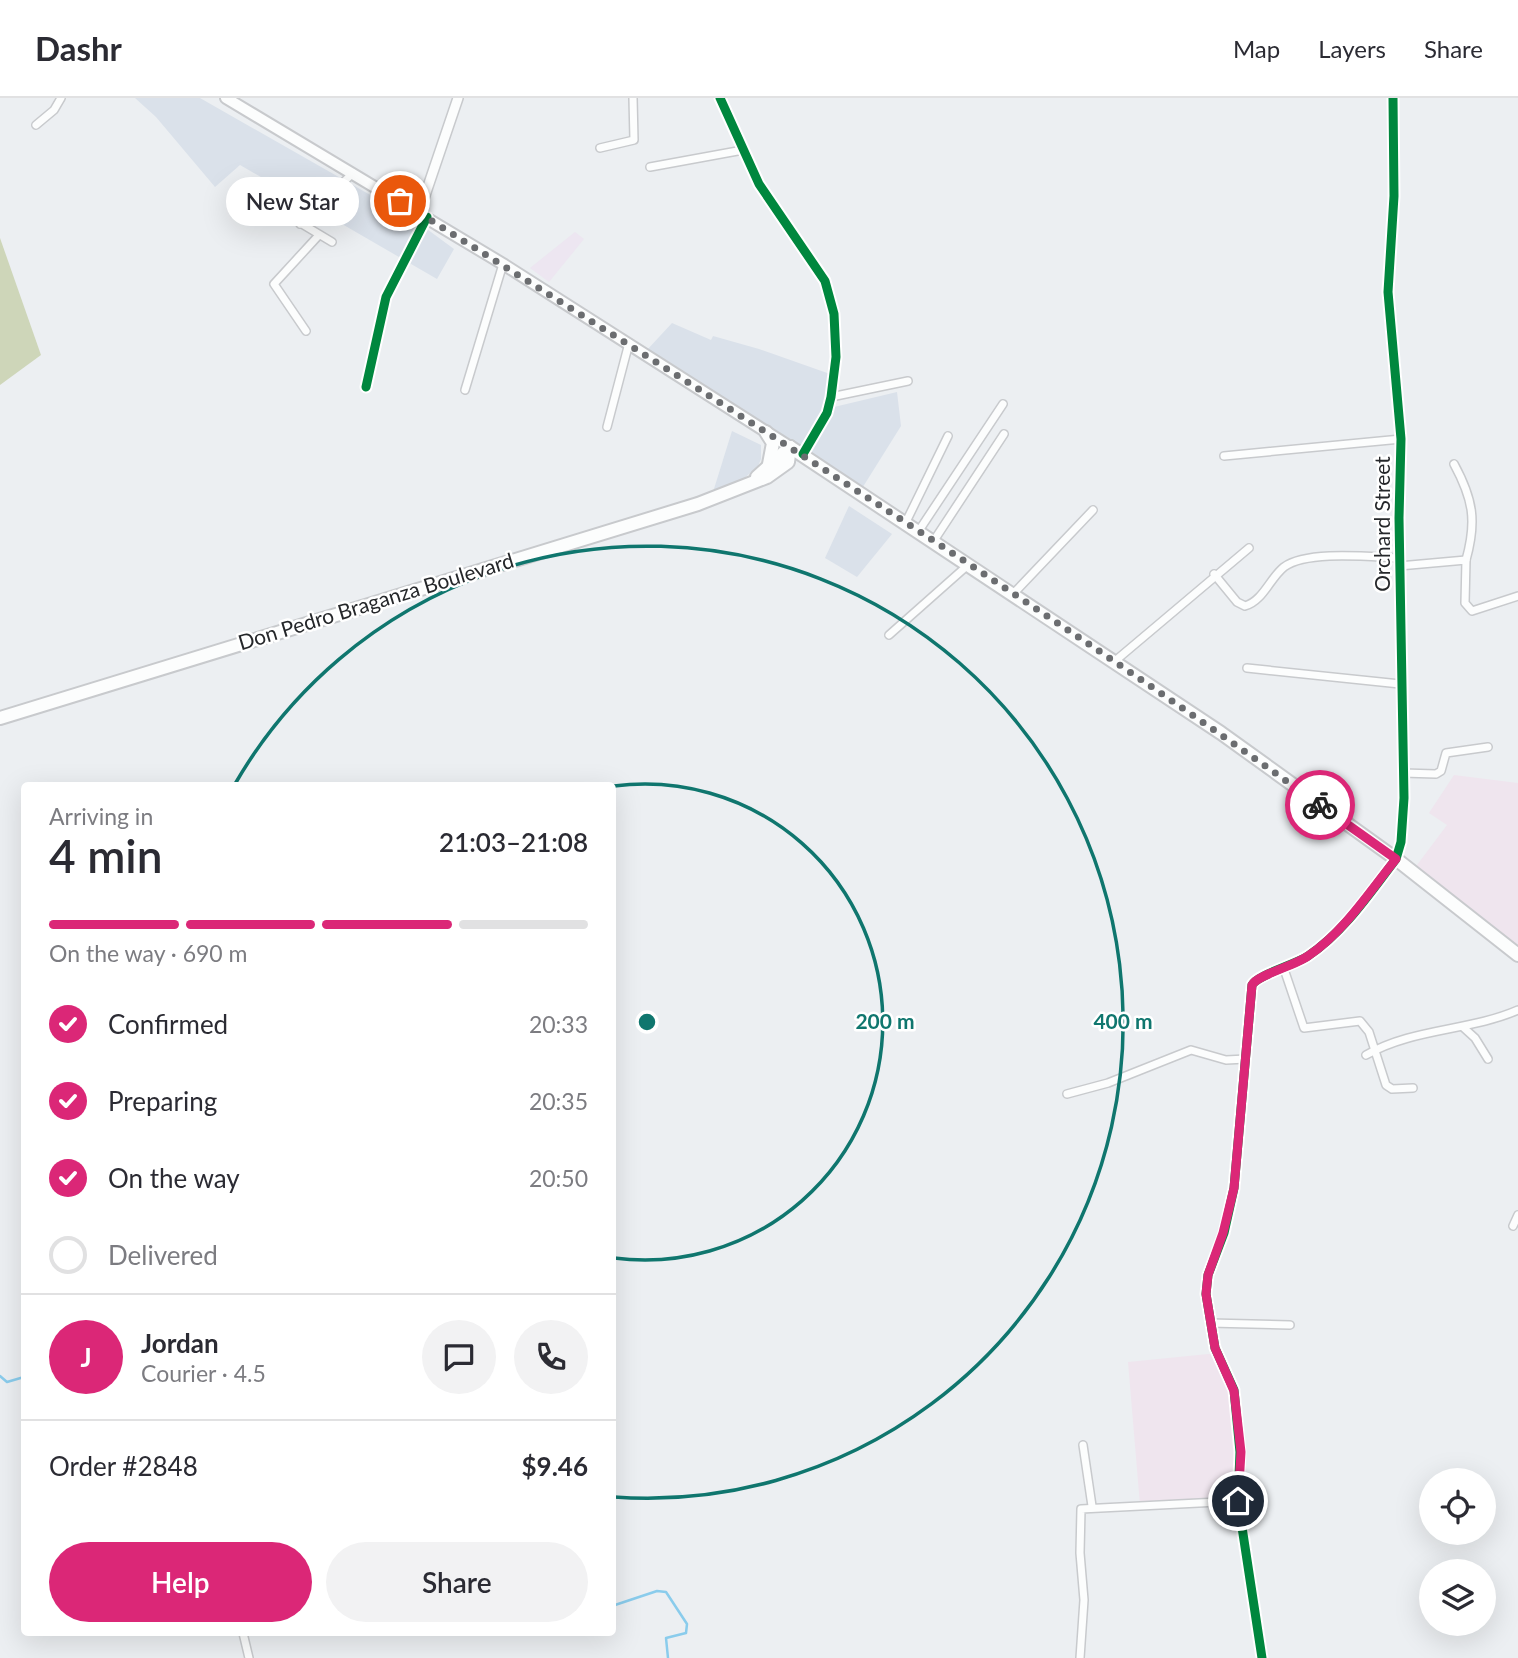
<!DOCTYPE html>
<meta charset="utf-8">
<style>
body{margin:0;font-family:Lato,sans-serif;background:#f2f2f3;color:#2b2b33;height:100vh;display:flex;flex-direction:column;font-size:26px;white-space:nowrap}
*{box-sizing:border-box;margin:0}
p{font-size:23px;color:#7c7c81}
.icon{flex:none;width:38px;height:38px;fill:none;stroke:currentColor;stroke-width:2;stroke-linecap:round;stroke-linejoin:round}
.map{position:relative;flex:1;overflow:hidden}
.panel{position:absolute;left:21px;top:684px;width:595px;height:854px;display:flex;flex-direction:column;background:#fff;border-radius:7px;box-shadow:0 7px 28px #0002}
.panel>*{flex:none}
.fabs{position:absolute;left:1419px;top:1370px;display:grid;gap:14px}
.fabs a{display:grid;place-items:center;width:77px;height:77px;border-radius:50%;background:#fff;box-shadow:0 7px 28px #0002;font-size:35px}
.pin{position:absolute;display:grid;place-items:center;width:60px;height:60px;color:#fff;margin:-30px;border:4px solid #fff;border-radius:50%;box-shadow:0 2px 7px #0007}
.courier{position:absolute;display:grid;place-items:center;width:70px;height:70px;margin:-35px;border:5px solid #db2777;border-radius:50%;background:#fff;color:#222;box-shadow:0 2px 9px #0007}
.bubble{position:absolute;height:49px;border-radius:24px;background:#fff;box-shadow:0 7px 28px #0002;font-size:23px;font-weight:600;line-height:49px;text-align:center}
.overview em{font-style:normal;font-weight:600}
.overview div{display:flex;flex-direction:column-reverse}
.overview{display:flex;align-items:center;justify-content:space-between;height:119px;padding:0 28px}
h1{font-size:46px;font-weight:600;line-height:52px}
.bar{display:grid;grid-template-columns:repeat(4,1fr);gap:10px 7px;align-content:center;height:84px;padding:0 28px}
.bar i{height:9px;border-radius:5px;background:#e1e1e2}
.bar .on{background:#db2777}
.bar p{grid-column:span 4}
.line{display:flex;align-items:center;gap:18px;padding:0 28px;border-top:2px solid #e1e1e2}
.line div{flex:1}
.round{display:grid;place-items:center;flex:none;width:74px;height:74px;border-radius:37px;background:#f2f2f3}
ol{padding:0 28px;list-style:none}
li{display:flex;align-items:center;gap:21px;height:77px}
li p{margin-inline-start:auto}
li .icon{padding:7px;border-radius:50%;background:#db2777;color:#fff;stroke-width:4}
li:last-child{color:#7c7c81}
li i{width:38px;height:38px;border:4px solid #e1e1e2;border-radius:50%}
.cta{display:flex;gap:14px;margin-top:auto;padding:14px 28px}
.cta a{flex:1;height:80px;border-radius:42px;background:#db2777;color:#fff;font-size:28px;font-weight:600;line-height:80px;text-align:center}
.cta a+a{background:#f2f2f3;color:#2b2b33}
header{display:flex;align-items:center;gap:42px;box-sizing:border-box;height:98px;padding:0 35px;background:#fff;border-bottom:2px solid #e1e1e2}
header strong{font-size:33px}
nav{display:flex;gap:38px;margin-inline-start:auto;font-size:24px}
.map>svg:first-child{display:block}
.built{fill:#dae1ea}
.industrial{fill:#ede6f1}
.education{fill:#efe5ee}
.green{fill:#ced6b9}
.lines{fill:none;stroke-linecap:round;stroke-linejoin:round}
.stream{stroke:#8accec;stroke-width:2.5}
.minor-casing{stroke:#c8cacd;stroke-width:10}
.tertiary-casing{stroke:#c8cacd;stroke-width:12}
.secondary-casing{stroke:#c8cacd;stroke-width:14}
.primary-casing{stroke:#c8cacd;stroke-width:16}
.minor{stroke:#fcfdfd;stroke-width:7}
.tertiary{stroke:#fcfdfd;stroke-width:9}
.secondary{stroke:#fcfdfd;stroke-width:10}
.primary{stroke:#fcfdfd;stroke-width:12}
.cycleway-casing{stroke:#fff;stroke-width:13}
.cycleway{stroke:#00873e;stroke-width:9}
.done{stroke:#6b6d70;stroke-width:7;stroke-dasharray:0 12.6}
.route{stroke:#db2777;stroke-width:9}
.ring{fill:none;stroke:#0f766e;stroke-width:3.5}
.labels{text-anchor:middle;stroke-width:5;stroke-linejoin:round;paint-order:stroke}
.street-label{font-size:21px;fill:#25272a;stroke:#fff}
.centre{fill:#0f766e;stroke:#fff;stroke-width:3.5}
.ring-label{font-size:21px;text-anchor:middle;font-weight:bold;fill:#0f766e;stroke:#fff;stroke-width:5;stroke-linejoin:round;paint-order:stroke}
</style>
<header>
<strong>Dashr</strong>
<nav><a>Map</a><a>Layers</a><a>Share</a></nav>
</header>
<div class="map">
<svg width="1518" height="1560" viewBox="0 0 1518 1560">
<rect width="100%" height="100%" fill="#eceff2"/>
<g class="built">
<polygon points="135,0 200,0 416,123 454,151 437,181 240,67 215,89 156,19"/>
<polygon points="672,225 711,242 713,238 759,251 830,276 828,305 834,309 897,294 901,328 861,392 755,320 647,252"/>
<polygon points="732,333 761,347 761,361 758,368 741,383 713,394"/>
<polygon points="849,408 892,436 857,479 825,460"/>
</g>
<polygon class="industrial" points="575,134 584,141 549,184 530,170"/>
<g class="education">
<polygon points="1454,677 1518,685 1518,849 1414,771 1447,727 1429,715"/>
<polygon points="1208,1256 1216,1256 1231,1296 1237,1347 1232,1400 1140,1407 1128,1264"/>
</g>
<polygon class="green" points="0,140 41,257 0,287"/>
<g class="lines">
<g class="stream">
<polyline points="0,1278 7,1284 24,1279"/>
<polyline points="612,1508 657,1493 666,1494 687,1526 686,1535 666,1540 668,1560"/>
</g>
<g class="minor-casing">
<g id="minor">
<polyline points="720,0 759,86 825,183 834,216 836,259 831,299 827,315 803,356"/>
<polyline points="36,27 54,12 61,0"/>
<polyline points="600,50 634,42 633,0"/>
<polyline points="650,69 743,52"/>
<polyline points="277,111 332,144"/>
<polyline points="300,126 353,75"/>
<polyline points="306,233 274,186 319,137"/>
<polyline points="366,289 386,199 427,119"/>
<polyline points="465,292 503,166"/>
<polyline points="831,299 908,283"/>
<polyline points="607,329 629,245"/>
<polyline points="1224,358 1401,341"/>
<path d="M1454 366C1473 401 1477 423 1466 462"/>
<polyline points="905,426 948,338"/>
<polyline points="918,434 1003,306"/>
<polyline points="933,444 1004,336"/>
<polyline points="1399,468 1466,462 1465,505 1472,513 1518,498"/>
<path d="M1214 476 1237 504 1245 508C1263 503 1270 480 1284 469 1307 452 1371 459 1399 460"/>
<polyline points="1013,496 1093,412"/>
<polyline points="889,537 968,467"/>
<polyline points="1115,563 1249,450"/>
<polyline points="1247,570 1400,586"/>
<polyline points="1403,675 1436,676 1441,673 1446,655 1488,649"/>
<polyline points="1284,871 1304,930 1360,923 1369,934 1386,987 1392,991 1413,990"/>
<polyline points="1464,930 1475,940 1488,961"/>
<path d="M1366 957C1413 930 1470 933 1518 912"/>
<polyline points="1067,996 1108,985 1191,952 1226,962 1246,961"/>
<polyline points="1513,1128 1518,1117"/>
<polyline points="1210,1225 1290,1227"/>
<polyline points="1083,1347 1092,1408"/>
<polyline points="243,1535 249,1560"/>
<polyline points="1080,1560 1084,1502 1080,1455 1081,1411 1238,1403"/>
</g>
</g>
<g class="tertiary-casing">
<g id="tertiary">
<polyline points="419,115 458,0"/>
<path d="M1262 1560 1238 1403 1240 1354 1234 1292 1215 1250 1206 1196 1208 1177 1224 1135 1234 1090 1252 887C1257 877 1294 867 1308 858 1344 834 1370 795 1396 761L1401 744 1404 700 1399 420 1401 341 1388 194 1394 98 1393 0"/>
</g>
</g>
<g class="secondary-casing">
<polyline id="secondary" points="226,0 503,166 790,349"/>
</g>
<g class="primary-casing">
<g id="primary">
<polyline points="766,334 773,345 769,366"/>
<polyline points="790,349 1221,635 1396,761 1518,857"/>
<polyline points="757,379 790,349"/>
<polyline points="0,620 698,406 767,379 788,364 790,349"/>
</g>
</g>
<use href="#minor" class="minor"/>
<use href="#tertiary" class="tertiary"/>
<use href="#secondary" class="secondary"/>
<use href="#primary" class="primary"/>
<g class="cycleway-casing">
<g id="cycleway">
<polyline points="720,0 759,86 825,183 834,216 836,259 831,299 827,315 803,356"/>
<polyline points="366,289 386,199 427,119"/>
<path d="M1262 1560 1238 1403 1240 1354 1234 1292 1215 1250 1206 1196 1208 1177 1224 1135 1234 1090 1252 887C1257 877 1294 867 1308 858 1344 834 1370 795 1396 761L1401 744 1404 700 1399 420 1401 341 1388 194 1394 98 1393 0"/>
</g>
</g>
<use href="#cycleway" class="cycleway"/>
</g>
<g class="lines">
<path class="done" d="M400 103C711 298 1022 493 1320 707"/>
<path class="route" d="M1238 1403 1241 1354 1234 1293 1215 1250 1206 1196 1208 1177 1223 1135 1234 1090 1252 887C1257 877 1294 868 1308 858 1344 834 1369 794 1396 761L1320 707"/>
</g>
<g class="ring">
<path d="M614 688A238 238 0 1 1 614 1160"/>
<path d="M235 686A476 476 0 1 1 614 1399"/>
</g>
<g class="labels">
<g class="street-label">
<text transform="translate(1383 426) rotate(-90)" y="7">Orchard Street</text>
<text transform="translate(376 504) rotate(-17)" y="7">Don Pedro Braganza Boulevard</text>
</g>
</g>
<circle cx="647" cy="924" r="10" class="centre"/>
<g class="ring-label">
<text x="885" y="931">200 m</text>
<text x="1123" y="931">400 m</text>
</g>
</svg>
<div class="fabs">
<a><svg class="icon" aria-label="locate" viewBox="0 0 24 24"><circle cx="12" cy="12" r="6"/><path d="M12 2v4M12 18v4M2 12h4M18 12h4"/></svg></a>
<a><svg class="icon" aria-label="layers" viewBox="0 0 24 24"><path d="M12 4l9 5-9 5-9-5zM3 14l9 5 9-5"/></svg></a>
</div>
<div class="pin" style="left:400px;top:103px;background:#ea580c"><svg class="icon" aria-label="bag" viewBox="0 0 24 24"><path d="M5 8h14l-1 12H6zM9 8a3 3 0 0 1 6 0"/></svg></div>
<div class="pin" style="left:1238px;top:1403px;background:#1f2937"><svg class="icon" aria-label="home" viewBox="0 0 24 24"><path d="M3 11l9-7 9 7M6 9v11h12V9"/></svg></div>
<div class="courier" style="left:1320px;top:707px"><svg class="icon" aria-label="bike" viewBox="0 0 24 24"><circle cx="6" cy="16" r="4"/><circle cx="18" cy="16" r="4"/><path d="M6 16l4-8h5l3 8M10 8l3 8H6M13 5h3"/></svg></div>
<div class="bubble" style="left:226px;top:79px;width:133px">New Star</div>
<section class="panel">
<div class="overview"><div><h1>4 min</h1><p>Arriving in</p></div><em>21:03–21:08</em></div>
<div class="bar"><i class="on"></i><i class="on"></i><i class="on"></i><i></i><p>On the way · 690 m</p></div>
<ol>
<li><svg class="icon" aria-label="check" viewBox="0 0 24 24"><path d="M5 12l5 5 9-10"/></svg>Confirmed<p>20:33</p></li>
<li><svg class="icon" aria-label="check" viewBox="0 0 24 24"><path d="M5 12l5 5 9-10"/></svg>Preparing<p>20:35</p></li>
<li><svg class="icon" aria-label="check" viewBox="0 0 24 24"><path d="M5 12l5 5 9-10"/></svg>On the way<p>20:50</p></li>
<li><i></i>Delivered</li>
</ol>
<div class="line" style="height:126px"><b class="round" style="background:#db2777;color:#fff">J</b><div><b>Jordan</b><p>Courier · 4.5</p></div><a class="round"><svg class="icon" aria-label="chat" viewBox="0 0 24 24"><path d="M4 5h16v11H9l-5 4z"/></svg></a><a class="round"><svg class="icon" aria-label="phone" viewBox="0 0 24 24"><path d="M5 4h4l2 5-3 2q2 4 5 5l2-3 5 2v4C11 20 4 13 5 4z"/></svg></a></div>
<div class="line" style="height:91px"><div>Order #2848</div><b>$9.46</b></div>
<div class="cta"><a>Help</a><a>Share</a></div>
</section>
</div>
